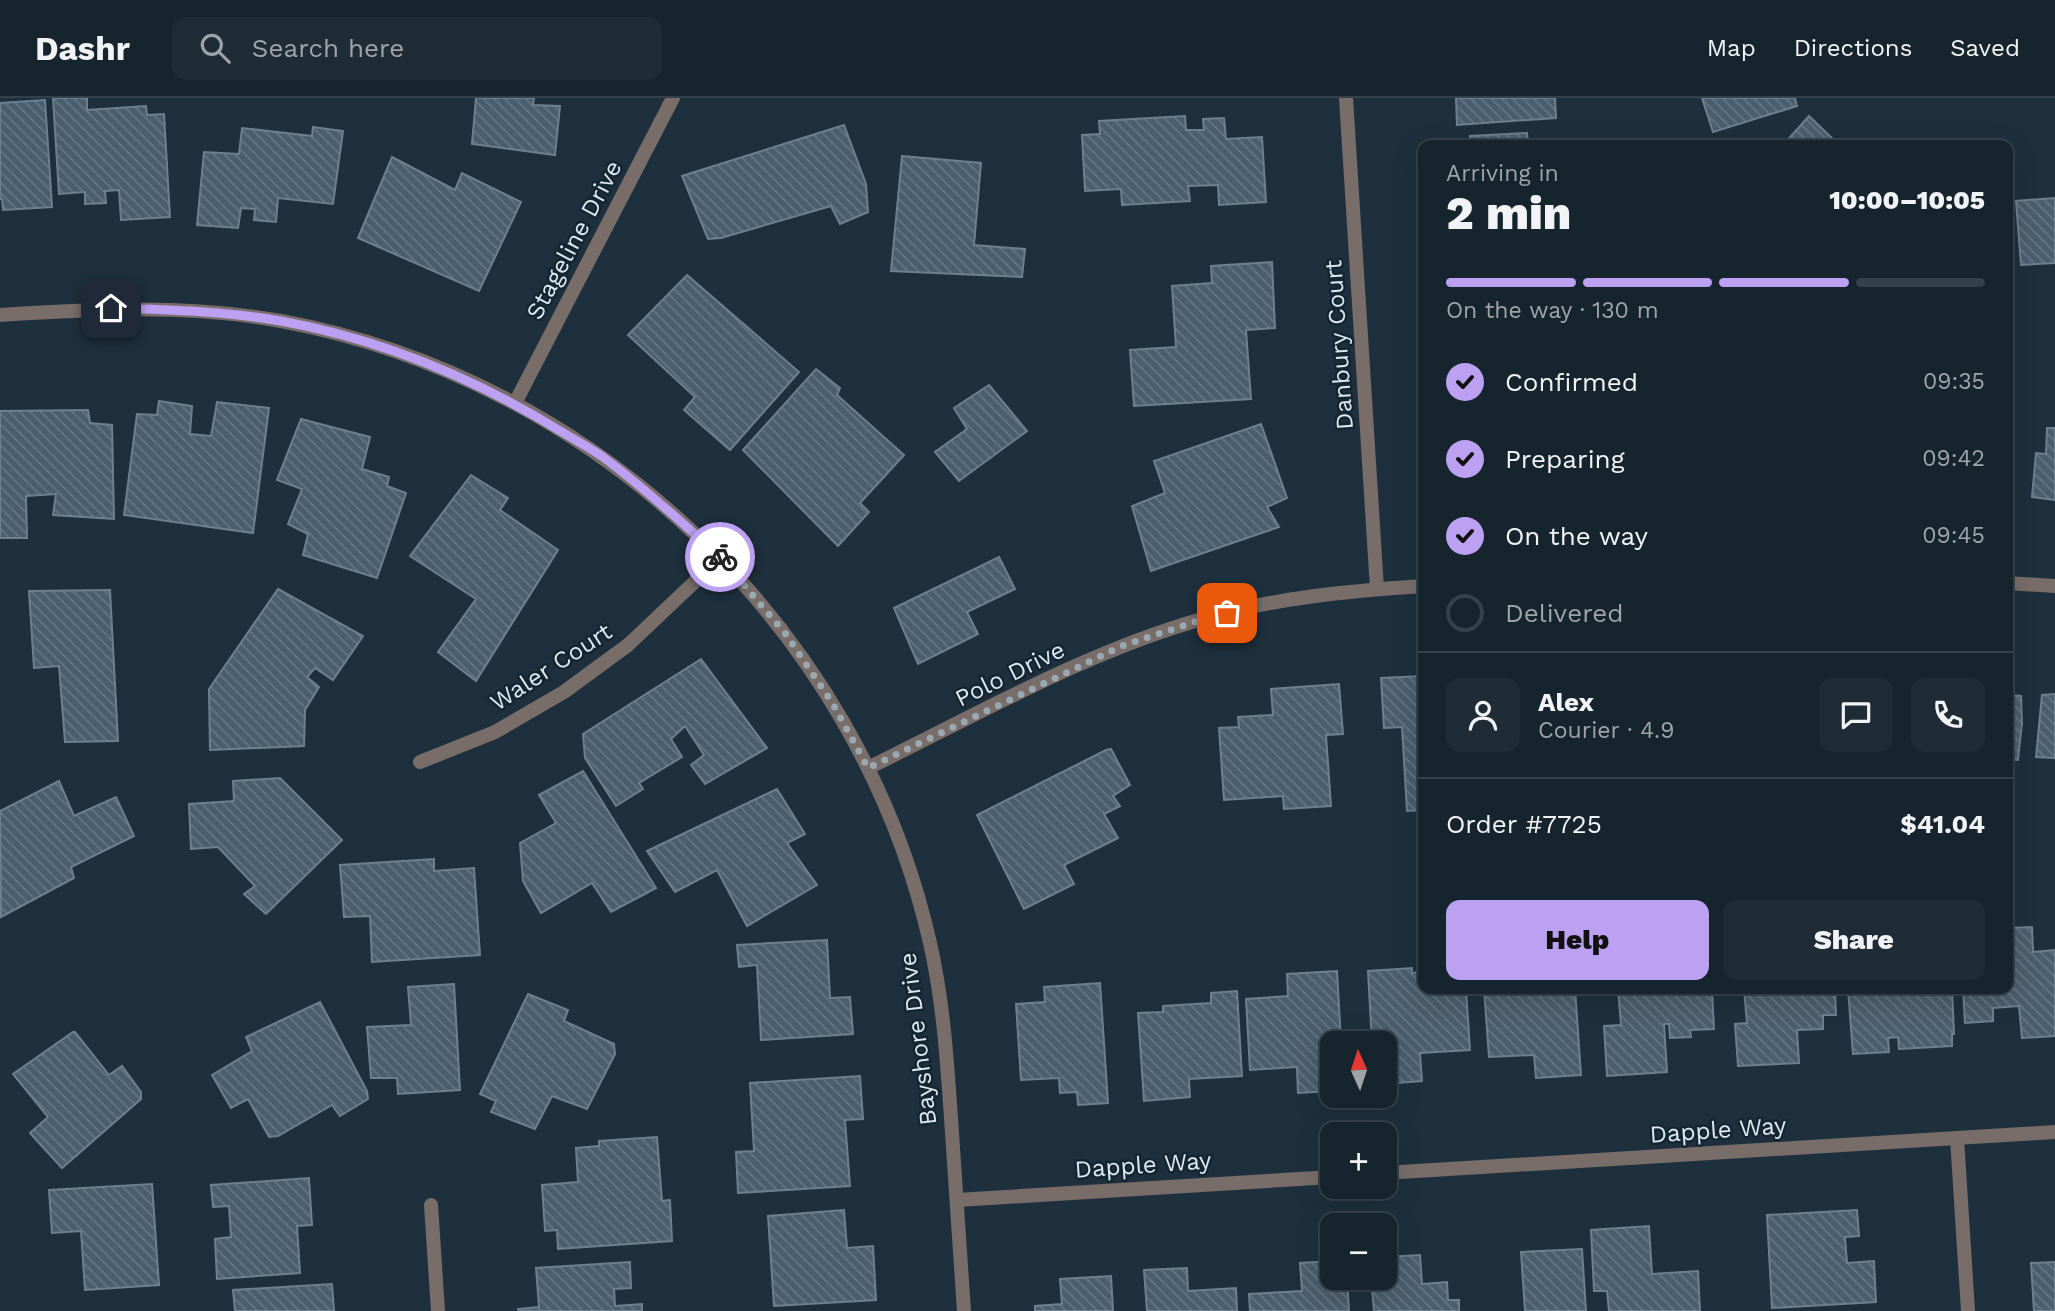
<!DOCTYPE html>
<meta charset="utf-8">
<style>
body{margin:0;font-family:"Work Sans",sans-serif;background:#1f2c36;color:#f1f3f6;height:100vh;display:flex;flex-direction:column;font-size:26px;white-space:nowrap}
*{box-sizing:border-box;margin:0}
p{font-size:23px;color:#9ea4aa}
.icon{flex:none;width:38px;height:38px;fill:none;stroke:currentColor;stroke-width:2;stroke-linecap:round;stroke-linejoin:round}
.map{position:relative;flex:1;overflow:hidden}
.drawer{position:absolute;left:1418px;top:42px;width:595px;height:854px;display:flex;flex-direction:column;background:#16242e;border-radius:14px;box-shadow:0 7px 28px #0002,0 0 0 2px #35414a}
.drawer>*{flex:none}
.needle{width:46px;rotate:357deg}
.fabs{position:absolute;left:1320px;top:933px;display:grid;gap:14px}
.fabs a{display:grid;place-items:center;width:77px;height:77px;border-radius:14px;background:#16242e;box-shadow:0 7px 28px #0002,0 0 0 2px #35414a;font-size:35px}
.pin{position:absolute;display:grid;place-items:center;width:60px;height:60px;color:#fff;margin:-30px;border-radius:14px;box-shadow:0 4px 10px #0006}
.courier{position:absolute;display:grid;place-items:center;width:70px;height:70px;margin:-35px;border:5px solid #bca0f2;border-radius:50%;background:#fff;color:#222;box-shadow:0 2px 9px #0007}
.summary em{font-style:normal;font-weight:800}
.summary div{display:flex;flex-direction:column-reverse}
.summary{display:flex;align-items:center;justify-content:space-between;height:119px;padding:0 28px}
h1{font-size:46px;font-weight:800;line-height:52px}
.bar{display:grid;grid-template-columns:repeat(4,1fr);gap:10px 7px;align-content:center;height:84px;padding:0 28px}
.bar i{height:9px;border-radius:5px;background:#35414a}
.bar .on{background:#bca0f2}
.bar p{grid-column:span 4}
.line{display:flex;align-items:center;gap:18px;padding:0 28px;border-top:2px solid #35414a}
.line div{flex:1}
.round{display:grid;place-items:center;flex:none;width:74px;height:74px;border-radius:14px;background:#1f2c36}
ol{padding:0 28px;list-style:none}
li{display:flex;align-items:center;gap:21px;height:77px}
li p{margin-inline-start:auto}
li .icon{padding:7px;border-radius:50%;background:#bca0f2;color:#111;stroke-width:4}
li:last-child{color:#9ea4aa}
li i{width:38px;height:38px;border:4px solid #35414a;border-radius:50%}
.cta{display:flex;gap:14px;margin-top:auto;padding:14px 28px}
.cta a{flex:1;height:80px;border-radius:14px;background:#bca0f2;color:#111;font-size:28px;font-weight:800;line-height:80px;text-align:center}
.cta a+a{background:#1f2c36;color:#f1f3f6}
header{display:flex;align-items:center;gap:42px;box-sizing:border-box;height:98px;padding:0 35px;background:#16242e;border-bottom:2px solid #35414a}
header strong{font-size:33px}
nav{display:flex;gap:38px;margin-inline-start:auto;font-size:24px}
.search{width:490px;height:63px;background:#1f2c36;display:flex;align-items:center;gap:18px;box-sizing:border-box;padding:0 24px;border-radius:14px;color:#9ea4aa;font-size:26px}
.map>svg:first-child{display:block}
.building{fill:url(#building-back-hatch);stroke:#6c8090;stroke-width:2}
.lines{fill:none;stroke-linecap:round;stroke-linejoin:round}
.street{stroke:#786d69;stroke-width:14}
.done{stroke:#9aa8b2;stroke-width:7;stroke-dasharray:0 12.6}
.route{stroke:#bca0f2;stroke-width:9}
.labels{text-anchor:middle;stroke-width:5;stroke-linejoin:round;paint-order:stroke}
.street-label{font-size:24px;fill:#dde8f1;stroke:#142632}
</style>
<header>
<strong>Dashr</strong>
<div class="search"><svg class="icon" aria-label="search" viewBox="0 0 24 24"><circle cx="10" cy="10" r="6"/><path d="M15 15l6 6"/></svg>Search here</div>
<nav><a>Map</a><a>Directions</a><a>Saved</a></nav>
</header>
<div class="map">
<svg width="2055" height="1213" viewBox="0 0 2055 1213">
<defs>
<pattern id="building-back-hatch" width="6" height="6" patternUnits="userSpaceOnUse" patternTransform="scale(1.75)"><rect width="6" height="6" fill="#4b5e6d"/><path d="M-1 5l2 2M0 0l6 6M5-1l2 2" fill="none" stroke="#647582"/></pattern>
</defs>
<rect width="100%" height="100%" fill="#1e303d"/>
<g class="building">
<polygon points="53,0 87,0 87,12 146,8 147,17 164,16 170,119 121,122 119,92 105,93 106,105 85,106 85,94 59,96"/>
<polygon points="476,0 534,0 533,7 560,8 555,57 472,46"/>
<polygon points="1456,0 1555,0 1556,20 1457,27"/>
<polygon points="1702,0 1795,0 1797,8 1713,34"/>
<polygon points="45,2 52,109 3,112 2,101 0,101 0,5"/>
<polygon points="1185,18 1186,32 1204,32 1203,21 1224,20 1226,41 1262,39 1266,104 1219,107 1218,87 1188,88 1190,103 1122,107 1121,91 1085,93 1082,37 1100,36 1099,23"/>
<polygon points="1809,18 1839,47 1783,47"/>
<polygon points="844,27 866,86 868,114 840,126 831,108 721,140 708,141 682,78"/>
<polygon points="313,29 343,33 333,106 278,100 276,124 254,122 255,111 241,110 238,130 197,127 204,54 239,56 242,30 312,38"/>
<polygon points="1527,35 1528,47 1470,47 1470,38"/>
<polygon points="902,58 981,65 974,147 1025,151 1022,179 891,173"/>
<polygon points="392,59 455,92 462,75 521,104 479,193 358,140"/>
<polygon points="2055,100 2055,165 2021,167 2016,103"/>
<polygon points="1272,164 1275,230 1246,232 1251,301 1134,308 1130,252 1176,249 1172,188 1212,185 1211,168"/>
<polygon points="687,177 799,274 730,352 684,312 695,299 628,237"/>
<polygon points="816,271 840,290 837,297 904,357 860,405 869,414 838,448 743,352"/>
<polygon points="989,287 1027,333 959,383 935,354 967,331 954,310"/>
<polygon points="159,303 192,308 190,336 211,338 217,304 269,310 253,435 124,417 137,316 157,317"/>
<polygon points="88,312 90,325 112,327 114,421 53,417 56,396 26,398 27,440 0,440 0,313"/>
<polygon points="301,321 370,339 362,371 389,379 387,388 406,395 377,480 303,457 308,436 288,426 302,391 277,382"/>
<polygon points="1261,326 1287,400 1267,409 1279,429 1151,473 1132,408 1165,395 1154,363"/>
<polygon points="2047,330 2055,330 2055,402 2032,399 2036,355 2046,356"/>
<polygon points="471,377 508,400 500,412 558,452 476,583 438,554 476,501 410,458"/>
<polygon points="999,459 1015,491 967,514 978,536 918,566 894,510"/>
<polygon points="278,491 363,538 333,582 315,570 307,579 319,589 305,612 304,648 210,652 209,591"/>
<polygon points="110,492 118,643 65,644 59,568 34,570 29,493"/>
<polygon points="701,561 767,650 705,686 691,667 704,657 685,628 671,641 682,659 639,685 643,691 616,708 585,660 583,636"/>
<polygon points="1423,578 1423,712 1407,713 1402,629 1384,630 1381,580"/>
<polygon points="1339,586 1343,636 1326,637 1331,708 1284,711 1283,698 1224,702 1219,630 1239,629 1238,619 1273,617 1271,591"/>
<polygon points="2055,596 2055,660 2036,659 2042,597"/>
<polygon points="2007,597 2021,598 2022,625 2018,662 2007,661"/>
<polygon points="1111,651 1130,687 1113,698 1120,708 1104,716 1118,740 1064,767 1074,786 1024,811 977,717 1106,652"/>
<polygon points="583,673 656,790 611,814 592,785 541,815 523,783 520,745 556,725 539,697"/>
<polygon points="280,680 342,742 266,816 244,796 255,788 218,749 191,751 189,706 234,703 233,683"/>
<polygon points="59,683 74,718 116,699 134,738 71,769 74,780 1,819 0,713"/>
<polygon points="777,691 805,736 787,745 817,787 747,828 717,772 675,794 647,753"/>
<polygon points="434,761 434,773 474,770 480,857 372,864 370,818 344,819 340,767"/>
<polygon points="2032,829 2033,854 2055,852 2055,938 2022,940 2019,908 1993,910 1993,923 1965,925 1963,891 2007,891 2007,830"/>
<polygon points="827,842 830,900 850,899 853,936 761,942 757,867 739,869 737,847"/>
<polygon points="1412,870 1412,875 1423,874 1423,891 1466,891 1470,952 1420,955 1422,983 1384,986 1384,945 1372,945 1368,873"/>
<polygon points="1337,873 1341,944 1348,943 1349,945 1332,945 1332,993 1298,995 1297,969 1250,972 1246,901 1288,898 1287,876"/>
<polygon points="1100,885 1108,1005 1078,1007 1077,994 1060,995 1059,980 1021,982 1016,906 1045,904 1044,889"/>
<polygon points="454,886 460,992 398,996 397,980 371,980 367,929 411,927 408,889"/>
<polygon points="1484,891 1575,891 1581,977 1536,980 1534,957 1489,959"/>
<polygon points="1618,891 1712,891 1714,931 1690,932 1691,939 1670,940 1669,926 1664,926 1667,974 1607,978 1604,928 1621,927"/>
<polygon points="1744,891 1835,891 1836,917 1823,917 1823,931 1797,932 1799,965 1738,968 1735,926 1747,925"/>
<polygon points="1848,891 1952,891 1954,936 1952,936 1952,948 1899,951 1898,939 1888,940 1889,954 1853,956"/>
<polygon points="1237,893 1242,978 1189,981 1190,999 1144,1003 1138,915 1163,914 1163,908 1211,905 1211,895"/>
<polygon points="528,896 568,912 564,923 614,946 615,956 587,1011 552,998 535,1031 491,1014 496,1003 480,996"/>
<polygon points="320,904 367,993 368,1001 340,1018 332,1007 278,1038 269,1039 248,1001 231,1010 212,977 252,953 246,939"/>
<polygon points="73,934 75,934 109,977 122,968 141,994 141,1001 62,1070 30,1035 48,1019 13,976"/>
<polygon points="860,978 863,1021 845,1022 850,1088 738,1095 736,1054 754,1053 750,985"/>
<polygon points="657,1039 662,1103 670,1102 672,1143 558,1151 557,1132 545,1133 542,1087 578,1084 576,1050 599,1048 599,1043"/>
<polygon points="309,1080 312,1127 297,1128 300,1175 217,1181 215,1141 231,1139 229,1108 213,1109 211,1087"/>
<polygon points="152,1086 159,1187 85,1192 81,1133 52,1135 49,1092"/>
<polygon points="844,1112 847,1150 873,1148 876,1202 774,1208 768,1118"/>
<polygon points="1857,1112 1859,1138 1845,1139 1847,1165 1874,1163 1876,1204 1772,1210 1767,1117"/>
<polygon points="1649,1128 1652,1176 1698,1173 1700,1213 1609,1213 1607,1193 1594,1193 1591,1132"/>
<polygon points="1582,1151 1586,1213 1525,1213 1521,1154"/>
<polygon points="1420,1157 1422,1186 1447,1184 1448,1202 1459,1202 1459,1213 1374,1213 1371,1180 1384,1180 1384,1159"/>
<polygon points="1332,1163 1332,1180 1347,1180 1349,1213 1250,1213 1249,1196 1302,1193 1300,1165"/>
<polygon points="630,1164 631,1190 614,1191 615,1208 642,1206 642,1213 519,1213 518,1211 539,1209 536,1170"/>
<polygon points="2055,1164 2055,1213 2034,1213 2031,1165"/>
<polygon points="1187,1170 1188,1193 1236,1190 1237,1213 1147,1213 1144,1172"/>
<polygon points="1111,1178 1113,1213 1035,1213 1035,1208 1062,1206 1060,1181"/>
<polygon points="332,1186 334,1213 235,1213 233,1192"/>
</g>
<g class="lines">
<g class="street">
<polyline points="1346,0 1377,491"/>
<path d="M0 217C94 211 187 206 281 223 596 281 859 531 930 845 943 902 947 961 951 1020 955 1084 960 1149 964 1213"/>
<polyline points="515,305 673,0"/>
<polyline points="2007,485 2055,488"/>
<polyline points="420,664 495,634 564,594 628,547 721,459"/>
<path d="M868 670C976 617 1086 554 1202 521 1274 500 1348 493 1423 488"/>
<polyline points="1957,1040 1968,1213"/>
<polyline points="1384,1075 2055,1034"/>
<polyline points="957,1102 1332,1079"/>
<polyline points="431,1107 438,1213"/>
</g>
</g>
<g class="lines">
<polyline class="done" points="720,459 785,535 833,606 868,670 1122,548 1203,521 1227,515"/>
<path class="route" d="M111 210C168 212 224 213 281 223 380 241 476 281 562 334 575 342 590 350 603 359 644 390 682 424 720 459"/>
</g>
<g class="labels">
<g class="street-label">
<text transform="translate(574 142) rotate(-62)" y="8">Stageline Drive</text>
<text transform="translate(1339 247) rotate(-94)" y="8">Danbury Court</text>
<text transform="translate(551 569) rotate(-33)" y="8">Waler Court</text>
<text transform="translate(1010 576) rotate(-26)" y="8">Polo Drive</text>
<text transform="translate(918 941) rotate(-97)" y="8">Bayshore Drive</text>
<text transform="translate(1718 1032) rotate(-4)" y="8">Dapple Way</text>
<text transform="translate(1143 1067) rotate(-4)" y="8">Dapple Way</text>
</g>
</g>
</svg>
<div class="fabs">
<a><svg class="needle" viewBox="-14 -14 28 28"><path d="M0-13l5 13h-10z" fill="#e53935"/><path d="M0 13l5-13h-10z" fill="#9ea4aa"/></svg></a>
<a>+</a>
<a>−</a>
</div>
<div class="pin" style="left:1227px;top:515px;background:#ea580c"><svg class="icon" aria-label="bag" viewBox="0 0 24 24"><path d="M5 8h14l-1 12H6zM9 8a3 3 0 0 1 6 0"/></svg></div>
<div class="pin" style="left:111px;top:210px;background:#1f2937"><svg class="icon" aria-label="home" viewBox="0 0 24 24"><path d="M3 11l9-7 9 7M6 9v11h12V9"/></svg></div>
<div class="courier" style="left:720px;top:459px"><svg class="icon" aria-label="bike" viewBox="0 0 24 24"><circle cx="6" cy="16" r="4"/><circle cx="18" cy="16" r="4"/><path d="M6 16l4-8h5l3 8M10 8l3 8H6M13 5h3"/></svg></div>
<section class="drawer">
<div class="summary"><div><h1>2 min</h1><p>Arriving in</p></div><em>10:00–10:05</em></div>
<div class="bar"><i class="on"></i><i class="on"></i><i class="on"></i><i></i><p>On the way · 130 m</p></div>
<ol>
<li><svg class="icon" aria-label="check" viewBox="0 0 24 24"><path d="M5 12l5 5 9-10"/></svg>Confirmed<p>09:35</p></li>
<li><svg class="icon" aria-label="check" viewBox="0 0 24 24"><path d="M5 12l5 5 9-10"/></svg>Preparing<p>09:42</p></li>
<li><svg class="icon" aria-label="check" viewBox="0 0 24 24"><path d="M5 12l5 5 9-10"/></svg>On the way<p>09:45</p></li>
<li><i></i>Delivered</li>
</ol>
<div class="line" style="height:126px"><a class="round"><svg class="icon" aria-label="person" viewBox="0 0 24 24"><circle cx="12" cy="8" r="4"/><path d="M4 21q1-7 8-7t8 7"/></svg></a><div><b>Alex</b><p>Courier · 4.9</p></div><a class="round"><svg class="icon" aria-label="chat" viewBox="0 0 24 24"><path d="M4 5h16v11H9l-5 4z"/></svg></a><a class="round"><svg class="icon" aria-label="phone" viewBox="0 0 24 24"><path d="M5 4h4l2 5-3 2q2 4 5 5l2-3 5 2v4C11 20 4 13 5 4z"/></svg></a></div>
<div class="line" style="height:91px"><div>Order #7725</div><b>$41.04</b></div>
<div class="cta"><a>Help</a><a>Share</a></div>
</section>
</div>
